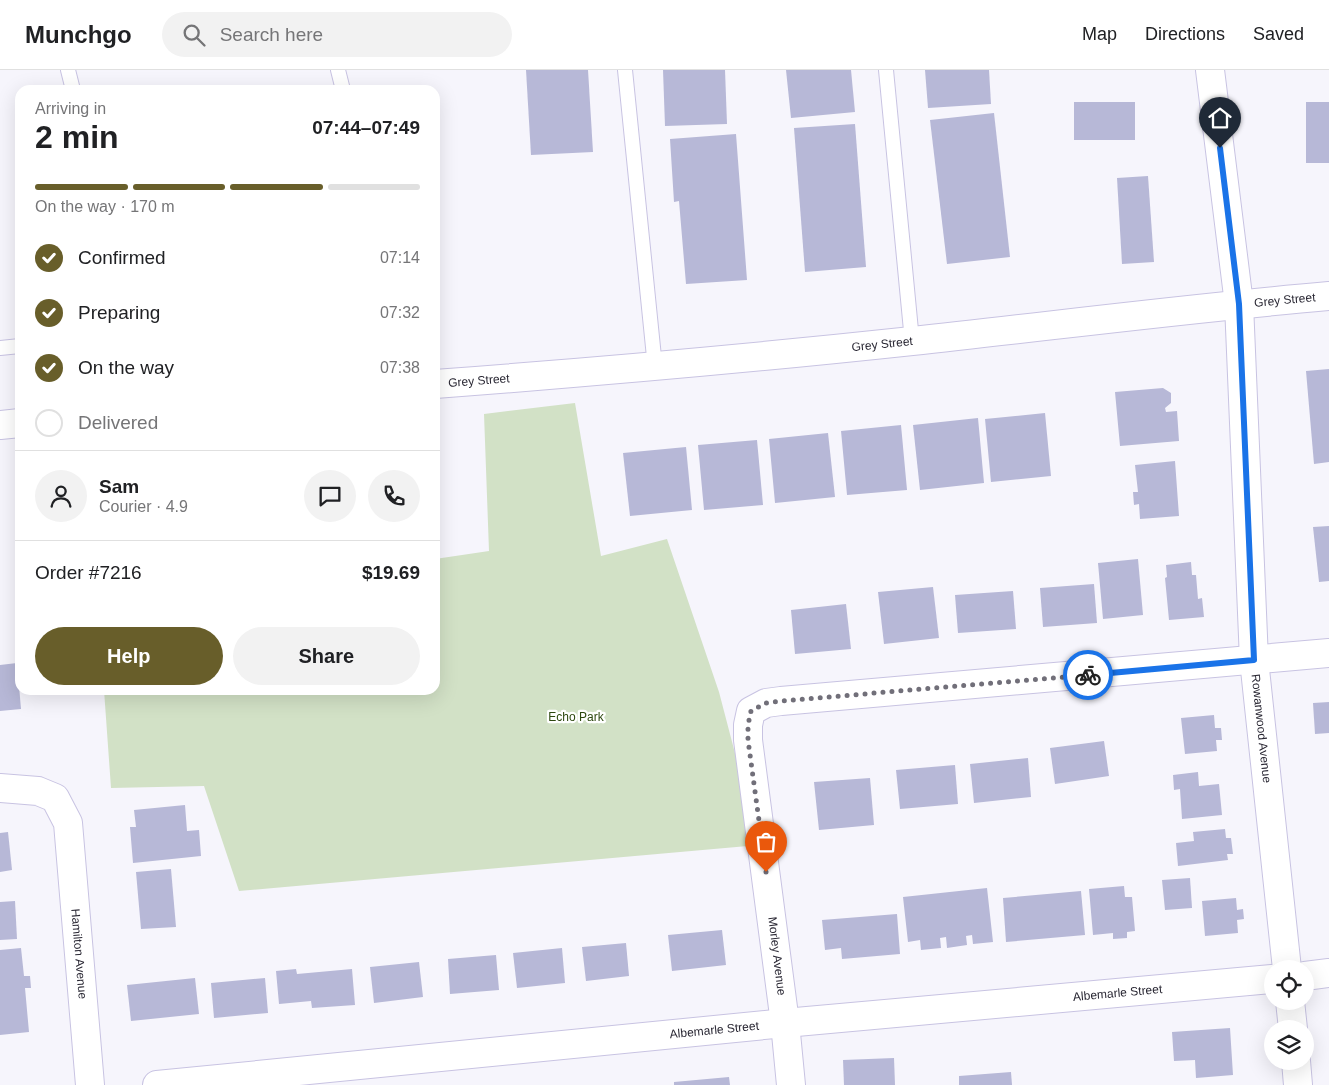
<!DOCTYPE html>
<meta charset="utf-8">
<style>
body{margin:0;font-family:Arial,sans-serif;background:#f2f2f2;color:#202124;height:100vh;display:flex;flex-direction:column;font-size:19px;white-space:nowrap}
*{box-sizing:border-box;margin:0}
p{font-size:16px;color:#757577}
.icon{flex:none;width:28px;height:28px;fill:none;stroke:currentColor;stroke-width:2;stroke-linecap:round;stroke-linejoin:round}
.map{position:relative;flex:1;overflow:hidden}
.drawer{position:absolute;left:15px;top:15px;width:425px;height:610px;display:flex;flex-direction:column;background:#fff;border-radius:15px;box-shadow:0 5px 20px #0002}
.drawer>*{flex:none}
.tools{position:absolute;left:1264px;top:890px;display:grid;gap:10px}
.tools a{display:grid;place-items:center;width:50px;height:50px;border-radius:50%;background:#fff;box-shadow:0 5px 20px #0002;font-size:25px}
.pin{position:absolute;display:grid;place-items:center;width:42px;height:42px;color:#fff;margin:-51px -21px;border-radius:50% 50% 50% 0;rotate:-45deg;box-shadow:0 0 5px #0007}
.pin .icon{rotate:45deg}
.courier{position:absolute;display:grid;place-items:center;width:50px;height:50px;margin:-25px;border:4px solid #1a73e8;border-radius:50%;background:#fff;color:#222;box-shadow:0 1px 6px #0007}
.summary em{font-style:normal;font-weight:800}
.summary div{display:flex;flex-direction:column-reverse}
.summary{display:flex;align-items:center;justify-content:space-between;height:85px;padding:0 20px}
h1{font-size:32px;font-weight:800;line-height:38px}
.bar{display:grid;grid-template-columns:repeat(4,1fr);gap:8px 5px;align-content:center;height:60px;padding:0 20px}
.bar i{height:6px;border-radius:4px;background:#e0e0e0}
.bar .selected{background:#685e2a}
.bar p{grid-column:span 4}
.line{display:flex;align-items:center;gap:12px;padding:0 20px;border-top:1px solid #e0e0e0}
.line div{flex:1}
.round{display:grid;place-items:center;flex:none;width:52px;height:52px;border-radius:26px;background:#f2f2f2}
ol{padding:0 20px;list-style:none}
li{display:flex;align-items:center;gap:15px;height:55px}
li p{margin-inline-start:auto}
li .icon{padding:5px;border-radius:50%;background:#685e2a;color:#fff;stroke-width:4}
li:last-child{color:#757577}
li i{width:28px;height:28px;border:2px solid #e0e0e0;border-radius:50%}
.button{display:flex;gap:10px;margin-top:auto;padding:10px 20px}
.button a{flex:1;height:58px;border-radius:30px;background:#685e2a;color:#fff;font-size:20px;font-weight:800;line-height:58px;text-align:center}
.button a+a{background:#f2f2f2;color:#202124}
header{display:flex;align-items:center;gap:30px;box-sizing:border-box;height:70px;padding:0 25px;background:#fff;border-bottom:1px solid #e0e0e0}
header strong{font-size:24px}
nav{display:flex;gap:28px;margin-inline-start:auto;font-size:18px}
.search{width:350px;height:45px;background:#f2f2f2;display:flex;align-items:center;gap:12px;box-sizing:border-box;padding:0 18px;border-radius:28px;color:#757577;font-size:19px}
.map>svg:first-child{display:block}
.green{fill:#d2e1c6}
.building{fill:#b7b8d7}
.lines{fill:none;stroke-linecap:round;stroke-linejoin:round}
.lane-casing{stroke:#c8c3e2;stroke-width:16}
.street-casing{stroke:#c8c3e2;stroke-width:30}
.secondary-casing{stroke:#c8c3e2;stroke-width:30}
.lane{stroke:#fff;stroke-width:14}
.street{stroke:#fff;stroke-width:28}
.secondary{stroke:#fff;stroke-width:28}
.done{stroke:#716f79;stroke-width:5;stroke-dasharray:0 9}
.route{stroke:#1a73e8;stroke-width:6}
.labels{text-anchor:middle;stroke-width:4.5;stroke-linejoin:round;paint-order:stroke}
.street-label{font-size:12px;fill:#292733;stroke:#fff}
.park-label{font-size:12px;fill:#2d480f;stroke:#fff}
</style>
<header>
<strong>Munchgo</strong>
<div class="search"><svg class="icon" aria-label="search" viewBox="0 0 24 24"><circle cx="10" cy="10" r="6"/><path d="M15 15l6 6"/></svg>Search here</div>
<nav><a>Map</a><a>Directions</a><a>Saved</a></nav>
</header>
<div class="map">
<svg width="1329" height="1015" viewBox="0 0 1329 1015">
<rect width="100%" height="100%" fill="#f6f5fc"/>
<polygon class="green" points="575,333 601,486 667,469 719,622 759,775 239,821 204,716 111,718 104,620 435,620 435,489 489,481 484,344"/>
<g class="building">
<polygon points="526,0 588,0 593,82 531,85"/>
<polygon points="663,0 725,0 727,54 665,56"/>
<polygon points="786,0 851,0 855,42 791,48"/>
<polygon points="925,0 989,0 991,34 928,38"/>
<rect x="1074" y="32" width="61" height="38"/>
<rect x="1306" y="32" width="23" height="61"/>
<polygon points="994,43 1010,187 947,194 930,50"/>
<polygon points="855,54 866,197 805,202 794,58"/>
<polygon points="736,64 747,210 686,214 679,131 674,132 670,69"/>
<polygon points="1148,106 1154,192 1122,194 1117,108"/>
<polygon points="1329,299 1329,392 1314,394 1306,301"/>
<polygon points="1163,318 1171,323 1171,333 1165,338 1166,342 1177,341 1179,371 1120,376 1115,322"/>
<polygon points="1045,343 1051,406 991,412 985,349"/>
<polygon points="978,348 984,413 920,420 913,355"/>
<polygon points="901,355 907,420 847,425 841,361"/>
<polygon points="828,363 835,427 775,433 769,369"/>
<polygon points="757,370 763,435 704,440 698,375"/>
<polygon points="686,377 692,440 630,446 623,383"/>
<polygon points="1175,391 1179,446 1140,449 1139,434 1134,435 1133,422 1138,422 1135,395"/>
<polygon points="1329,456 1329,511 1319,512 1313,457"/>
<polygon points="1138,489 1143,545 1103,549 1098,493"/>
<polygon points="1191,492 1192,505 1196,505 1198,529 1202,528 1204,547 1169,550 1165,508 1167,507 1166,495"/>
<polygon points="1094,514 1097,553 1043,557 1040,518"/>
<polygon points="933,517 939,568 884,574 878,522"/>
<polygon points="1013,521 1016,559 958,563 955,525"/>
<polygon points="846,534 851,579 795,584 791,540"/>
<polygon points="17,593 21,639 0,641 0,595"/>
<polygon points="1329,632 1329,663 1315,664 1313,633"/>
<polygon points="1214,645 1215,658 1221,658 1222,670 1216,670 1217,681 1185,684 1181,648"/>
<polygon points="1104,671 1109,706 1055,714 1050,678"/>
<polygon points="1028,688 1031,727 974,733 970,694"/>
<polygon points="955,695 958,734 900,739 896,700"/>
<polygon points="1198,702 1199,716 1219,714 1222,745 1182,749 1180,719 1174,720 1173,705"/>
<polygon points="870,708 874,755 819,760 814,712"/>
<polygon points="185,735 187,761 199,760 201,786 133,793 130,757 136,757 134,740"/>
<polygon points="1225,759 1226,768 1231,768 1233,784 1227,784 1228,790 1178,796 1176,773 1194,771 1193,762"/>
<polygon points="8,762 12,800 0,802 0,763"/>
<polygon points="171,799 176,857 141,859 136,802"/>
<polygon points="1190,808 1192,838 1165,840 1162,810"/>
<polygon points="1124,816 1125,827 1132,827 1135,861 1127,862 1127,868 1113,869 1113,863 1093,865 1089,819"/>
<polygon points="987,818 993,872 973,874 972,865 966,866 967,875 947,878 946,867 940,868 941,878 921,880 920,870 908,872 903,827"/>
<polygon points="1081,821 1085,865 1006,872 1003,828"/>
<polygon points="1236,828 1237,840 1243,839 1244,849 1237,850 1238,863 1205,866 1202,831"/>
<polygon points="15,831 17,869 0,870 0,832"/>
<polygon points="897,844 900,884 842,889 841,878 825,880 822,850"/>
<polygon points="722,860 726,895 672,901 668,865"/>
<polygon points="626,873 629,906 586,911 582,877"/>
<polygon points="21,878 24,906 30,906 31,918 25,918 29,962 0,965 0,880"/>
<polygon points="562,878 565,913 517,918 513,883"/>
<polygon points="496,885 499,920 450,924 448,889"/>
<polygon points="419,892 423,927 374,933 370,897"/>
<polygon points="296,899 297,904 352,899 355,935 312,938 311,931 279,934 276,901"/>
<polygon points="195,908 199,944 131,951 127,915"/>
<polygon points="265,908 268,943 214,948 211,913"/>
<polygon points="1230,958 1233,1005 1196,1008 1195,990 1174,991 1172,962"/>
<polygon points="894,988 895,1015 844,1015 843,990"/>
<polygon points="1011,1002 1012,1015 959,1015 959,1006"/>
<polygon points="729,1007 730,1015 674,1015 674,1012"/>
</g>
<g class="lines">
<g class="lane-casing">
<g id="lane">
<polyline points="68,0 73,20"/>
<polyline points="338,0 343,20"/>
<polyline points="625,0 655,297"/>
<polyline points="886,0 912,271"/>
<polyline points="0,278 20,276"/>
</g>
</g>
<g class="street-casing">
<g id="street">
<path id="s1" d="M1210 0 1239 234 1254 590 1287 899"/>
<path id="s2" d="M0 718 38 721 55 728 68 753 90 1015"/>
<polyline points="1305,906 1329,903"/>
<polyline points="1290,931 1293,959"/>
<polyline points="1296,991 1298,1015"/>
<path id="s3" d="M157 1015 785 953 1272 909"/>
<polyline points="791,1015 785,953 748,670 748,655 751,641 766,633 781,631 1329,583"/>
</g>
</g>
<g class="secondary-casing">
<g id="secondary">
<path id="s4" d="M435 314C594 302 753 288 912 271 1051 256 1190 238 1329 226"/>
<polyline points="0,355 20,353"/>
</g>
</g>
<use href="#lane" class="lane"/>
<use href="#street" class="street"/>
<use href="#secondary" class="secondary"/>
</g>
<g class="lines">
<polyline class="done" points="766,802 748,670 748,655 751,641 766,633 781,631 1088,605"/>
<polyline class="route" points="1088,605 1254,590 1239,234 1220,78"/>
</g>
<g class="labels">
<g class="street-label">
<text dy="4" stroke="none"><textPath href="#s4" startOffset="854">Grey Street</textPath></text>
<text dy="4" stroke="none"><textPath href="#s4" startOffset="449">Grey Street</textPath></text>
<text dy="4" stroke="none"><textPath href="#s4" startOffset="44">Grey Street</textPath></text>
<text dy="4" stroke="none"><textPath href="#s1" startOffset="661">Rowanwood Avenue</textPath></text>
<text dy="4" stroke="none"><textPath href="#s2" startOffset="216">Hamilton Avenue</textPath></text>
<text transform="translate(777 886) rotate(83)" y="4">Morley Avenue</text>
<text dy="4" stroke="none"><textPath href="#s3" startOffset="965">Albemarle Street</textPath></text>
<text dy="4" stroke="none"><textPath href="#s3" startOffset="560">Albemarle Street</textPath></text>
</g>
<g class="park-label">
<text x="576" y="651">Echo Park</text>
</g>
</g>
</svg>
<div class="tools">
<a><svg class="icon" aria-label="locate" viewBox="0 0 24 24"><circle cx="12" cy="12" r="6"/><path d="M12 2v4M12 18v4M2 12h4M18 12h4"/></svg></a>
<a><svg class="icon" aria-label="layers" viewBox="0 0 24 24"><path d="M12 4l9 5-9 5-9-5zM3 14l9 5 9-5"/></svg></a>
</div>
<div class="pin" style="left:766px;top:802px;background:#ea580c"><svg class="icon" aria-label="bag" viewBox="0 0 24 24"><path d="M5 8h14l-1 12H6zM9 8a3 3 0 0 1 6 0"/></svg></div>
<div class="pin" style="left:1220px;top:78px;background:#1f2937"><svg class="icon" aria-label="home" viewBox="0 0 24 24"><path d="M3 11l9-7 9 7M6 9v11h12V9"/></svg></div>
<div class="courier" style="left:1088px;top:605px"><svg class="icon" aria-label="bike" viewBox="0 0 24 24"><circle cx="6" cy="16" r="4"/><circle cx="18" cy="16" r="4"/><path d="M6 16l4-8h5l3 8M10 8l3 8H6M13 5h3"/></svg></div>
<section class="drawer">
<div class="summary"><div><h1>2 min</h1><p>Arriving in</p></div><em>07:44–07:49</em></div>
<div class="bar"><i class="selected"></i><i class="selected"></i><i class="selected"></i><i></i><p>On the way · 170 m</p></div>
<ol>
<li><svg class="icon" aria-label="check" viewBox="0 0 24 24"><path d="M5 12l5 5 9-10"/></svg>Confirmed<p>07:14</p></li>
<li><svg class="icon" aria-label="check" viewBox="0 0 24 24"><path d="M5 12l5 5 9-10"/></svg>Preparing<p>07:32</p></li>
<li><svg class="icon" aria-label="check" viewBox="0 0 24 24"><path d="M5 12l5 5 9-10"/></svg>On the way<p>07:38</p></li>
<li><i></i>Delivered</li>
</ol>
<div class="line" style="height:90px"><a class="round"><svg class="icon" aria-label="person" viewBox="0 0 24 24"><circle cx="12" cy="8" r="4"/><path d="M4 21q1-7 8-7t8 7"/></svg></a><div><b>Sam</b><p>Courier · 4.9</p></div><a class="round"><svg class="icon" aria-label="chat" viewBox="0 0 24 24"><path d="M4 5h16v11H9l-5 4z"/></svg></a><a class="round"><svg class="icon" aria-label="phone" viewBox="0 0 24 24"><path d="M5 4h4l2 5-3 2q2 4 5 5l2-3 5 2v4C11 20 4 13 5 4z"/></svg></a></div>
<div class="line" style="height:65px"><div>Order #7216</div><b>$19.69</b></div>
<div class="button"><a>Help</a><a>Share</a></div>
</section>
</div>
